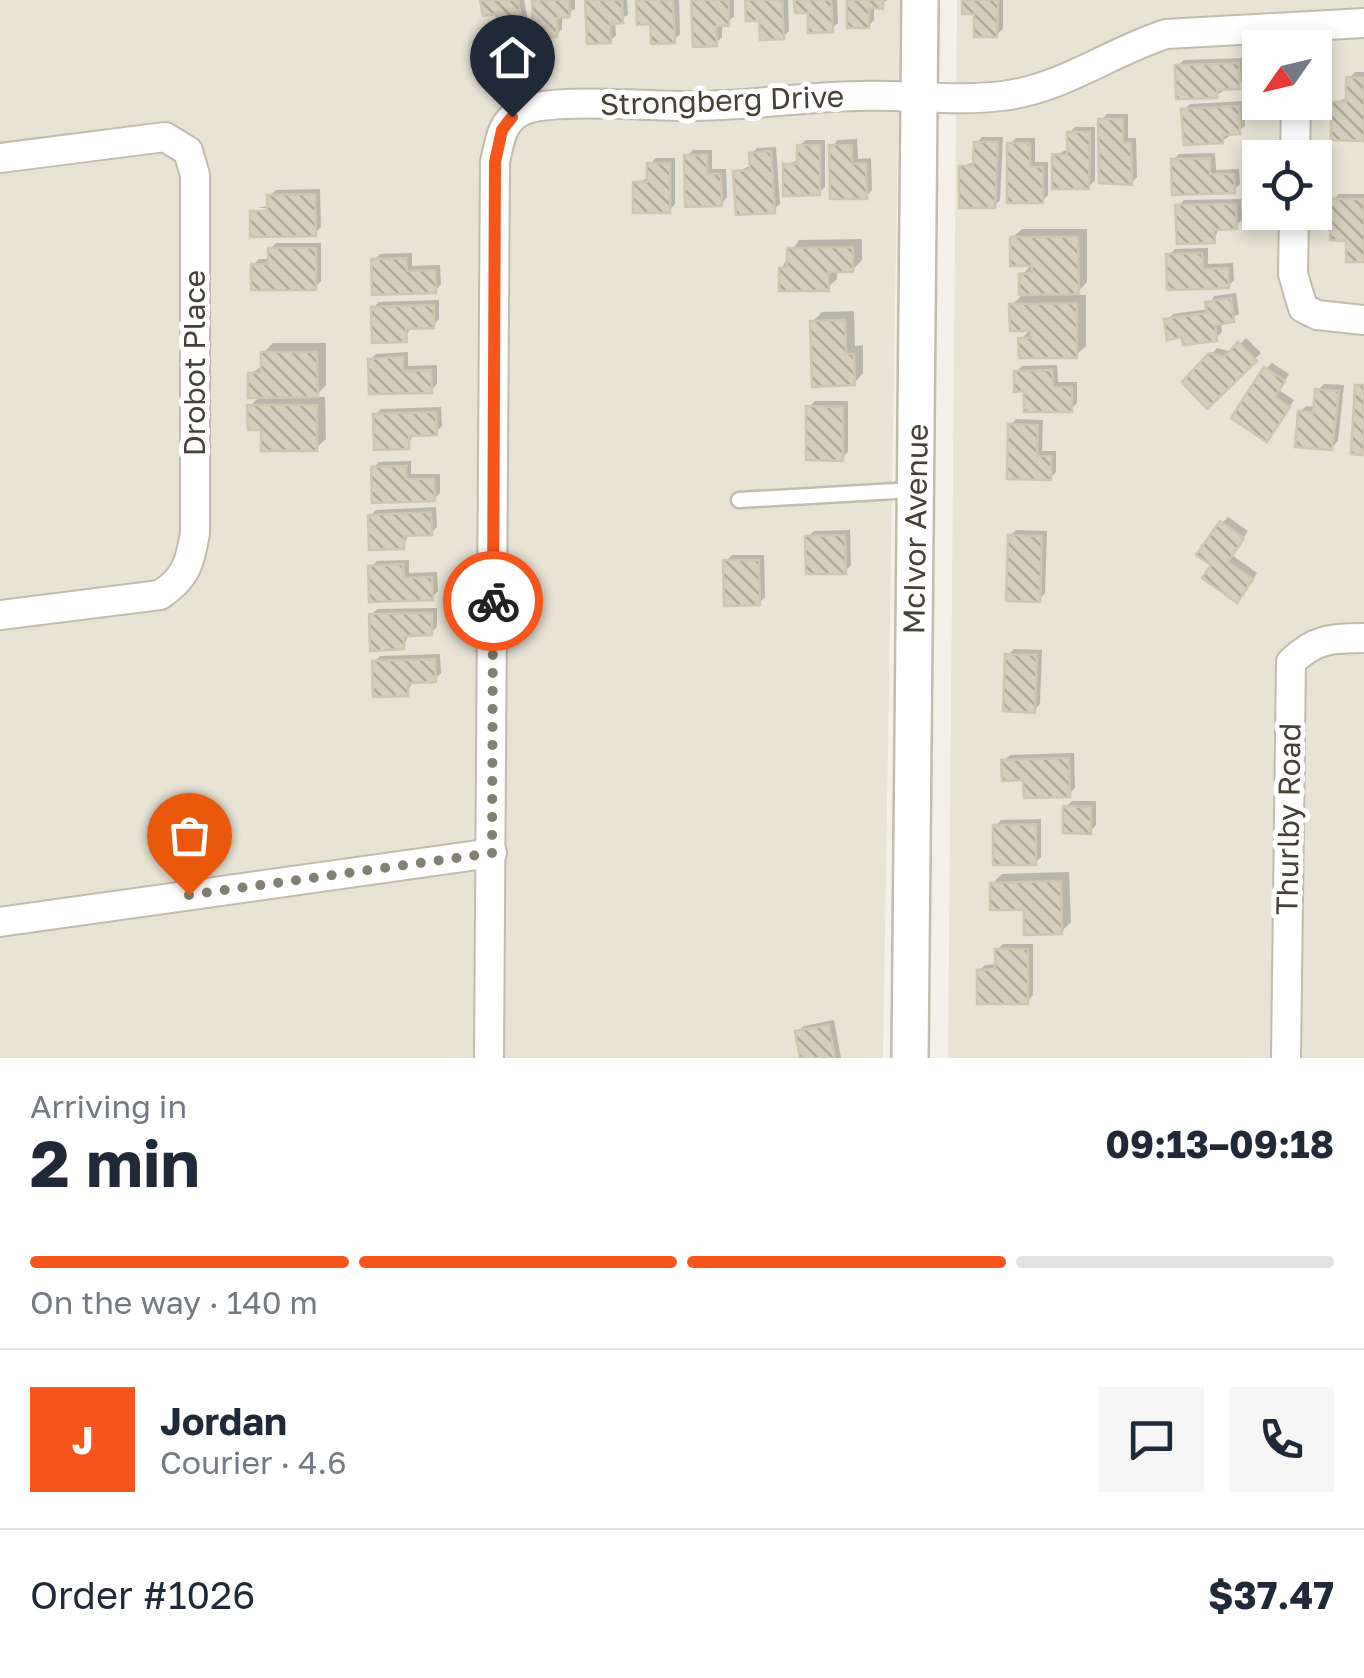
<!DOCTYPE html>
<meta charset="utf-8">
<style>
body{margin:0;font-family:"Golos Text",sans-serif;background:#f6f6f7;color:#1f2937;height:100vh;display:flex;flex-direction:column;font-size:38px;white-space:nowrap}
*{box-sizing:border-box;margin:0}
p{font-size:32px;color:#747a83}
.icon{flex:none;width:55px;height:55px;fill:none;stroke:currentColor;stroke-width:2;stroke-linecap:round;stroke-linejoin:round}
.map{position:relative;height:1058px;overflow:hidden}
.side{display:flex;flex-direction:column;background:#fff;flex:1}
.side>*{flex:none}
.needle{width:65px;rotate:236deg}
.tools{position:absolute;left:1242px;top:30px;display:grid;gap:20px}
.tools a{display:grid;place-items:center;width:90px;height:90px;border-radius:0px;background:#fff;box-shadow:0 5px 15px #0003;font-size:50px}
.pin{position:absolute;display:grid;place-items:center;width:85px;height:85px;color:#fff;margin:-102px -42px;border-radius:50% 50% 50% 0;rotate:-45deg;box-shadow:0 0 10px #0007}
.pin .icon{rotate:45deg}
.courier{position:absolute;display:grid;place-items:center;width:100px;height:100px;margin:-50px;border:8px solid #f6551b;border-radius:50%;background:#fff;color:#222;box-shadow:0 2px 12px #0007}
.overview em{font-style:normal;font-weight:700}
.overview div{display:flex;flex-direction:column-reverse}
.overview{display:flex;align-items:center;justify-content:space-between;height:170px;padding:0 30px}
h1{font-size:65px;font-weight:700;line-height:75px}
.bar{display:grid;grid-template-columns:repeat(4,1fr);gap:15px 10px;align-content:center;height:120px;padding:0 30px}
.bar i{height:12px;border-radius:8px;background:#e0e1e3}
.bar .current{background:#f6551b}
.bar p{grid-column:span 4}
.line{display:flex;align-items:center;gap:25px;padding:0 30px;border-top:2px solid #e0e1e3}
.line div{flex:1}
.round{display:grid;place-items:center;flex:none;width:105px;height:105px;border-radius:0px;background:#f6f6f7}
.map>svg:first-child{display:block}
.residential{fill:#e7e3d5;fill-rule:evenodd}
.shadow{fill:#0003}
.building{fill:url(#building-back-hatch);stroke:#cfc6b0;stroke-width:2.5}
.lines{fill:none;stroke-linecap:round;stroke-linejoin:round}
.service-casing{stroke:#c1bcac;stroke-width:19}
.minor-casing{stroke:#c1bcac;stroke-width:32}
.tertiary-casing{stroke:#c1bcac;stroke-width:40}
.service{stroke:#fff;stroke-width:14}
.minor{stroke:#fff;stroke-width:28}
.tertiary{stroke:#fff;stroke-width:35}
.done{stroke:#837f74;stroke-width:10;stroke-dasharray:0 18}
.route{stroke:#f6551b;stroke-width:12}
.labels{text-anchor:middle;stroke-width:10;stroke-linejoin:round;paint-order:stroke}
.street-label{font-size:30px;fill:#464136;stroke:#fff}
</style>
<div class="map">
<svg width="1364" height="1058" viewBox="0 0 1364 1058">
<defs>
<pattern id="building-back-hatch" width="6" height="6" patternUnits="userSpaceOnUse" patternTransform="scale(2.5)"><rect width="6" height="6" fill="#d4cebc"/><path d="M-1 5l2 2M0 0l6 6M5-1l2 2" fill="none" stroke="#aea99a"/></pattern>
</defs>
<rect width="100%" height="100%" fill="#f3f1e7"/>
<g class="residential">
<polygon points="0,0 900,0 883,1058 0,1058"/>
<path d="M957 0H1364V1058H948ZM1260 48H1315V102H1260ZM1260 158H1315V212H1260Z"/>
</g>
<g class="shadow">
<polygon points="483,0 524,0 528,21 522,27"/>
<polygon points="535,0 575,0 575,9 562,15 562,29 556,35"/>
<polygon points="588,0 627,0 628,15 615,21 616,35 610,41"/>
<polygon points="639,0 679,0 680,34 674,40"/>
<polygon points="694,0 734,0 734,17 722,24 722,37 716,43"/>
<polygon points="748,0 788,0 789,31 783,37"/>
<polygon points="797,0 837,0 838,23 831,29"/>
<polygon points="849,0 888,0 874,6 874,20 868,26"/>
<polygon points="964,0 1003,0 1003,29 996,35"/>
<polygon points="1244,58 1245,80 1216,95 1178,66 1184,60"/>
<polygon points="1355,72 1364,72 1364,138 1333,103 1349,97 1349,78"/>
<polygon points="1244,101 1245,126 1222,141 1184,110 1190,104"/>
<polygon points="1107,114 1128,114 1128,138 1136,138 1137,177 1131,183 1101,120"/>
<polygon points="1075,127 1095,127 1095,181 1088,187 1055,155 1069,149 1069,133"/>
<polygon points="982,137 1003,137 1000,200 994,206 962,167 976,161 976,143"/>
<polygon points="1016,138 1035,138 1035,162 1048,162 1048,195 1042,201 1010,144"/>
<polygon points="857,139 858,159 871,158 872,190 866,196 832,146 838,140"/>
<polygon points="806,140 825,140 825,187 819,193 786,165 800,159 799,146"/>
<polygon points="776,147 780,204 773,210 736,172 752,165 751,154 757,148"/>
<polygon points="693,150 712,150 712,169 726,169 727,197 721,204 687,156"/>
<polygon points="1215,153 1216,170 1239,169 1240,184 1234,190 1173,160 1179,154"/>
<polygon points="656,158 675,158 675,204 669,211 636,183 650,177 650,164"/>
<polygon points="320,189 321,227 315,233 252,234 255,209 255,213 280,213 280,208 256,208 270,206 269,196 276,190"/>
<polygon points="1339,194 1364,194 1364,260 1348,238 1333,200"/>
<polygon points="1241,199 1242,220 1236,226 1219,227 1214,241 1178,206 1184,200"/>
<polygon points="1022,229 1087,229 1087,282 1075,295 1086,295 1086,346 1076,355 1021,339 1032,328 1012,305 1022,295 1022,275 1033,263 1012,238"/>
<polygon points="862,239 862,260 852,270 837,270 837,279 827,288 781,269 799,240"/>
<polygon points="276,243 321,243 321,281 315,287 253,265 259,259 270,259 270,249"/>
<polygon points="1208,248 1208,264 1233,263 1234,280 1228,286 1169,255 1175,249"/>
<polygon points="412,253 412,266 440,265 441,284 435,291 374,260 380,254"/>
<polygon points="1236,293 1239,314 1221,321 1222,332 1216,338 1184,335 1167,320 1173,314 1209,309 1214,296"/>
<polygon points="439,300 439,319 433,325 411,326 405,340 373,308 379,302"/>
<polygon points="854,311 855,346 863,345 863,373 854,383 812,322 822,312"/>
<polygon points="1246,338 1261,353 1207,406 1185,382 1217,348 1232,352"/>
<polygon points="273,343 326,343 326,385 315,397 325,397 326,439 316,448 263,427 250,406 261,395 250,374 264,365 263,353"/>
<polygon points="408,352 408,366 437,365 437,384 431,390 370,360 376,354"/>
<polygon points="1272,363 1289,374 1279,390 1294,400 1273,433 1266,369"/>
<polygon points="1057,365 1058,382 1077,382 1077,403 1071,409 1026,389 1016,372 1022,366"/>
<polygon points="1324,384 1344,385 1338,441 1332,447 1300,412 1306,406 1316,407 1318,390"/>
<polygon points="815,401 848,401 848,452 842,458 809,407"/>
<polygon points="441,407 442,426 436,432 414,433 408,446 375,415 381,409"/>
<polygon points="1016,419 1043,420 1042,451 1056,451 1056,472 1050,478 1010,426"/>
<polygon points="411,461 411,474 440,474 440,493 434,499 373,468 379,462"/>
<polygon points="436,507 437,527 431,533 409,533 403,547 370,516 376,510"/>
<polygon points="1228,517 1248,531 1232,555 1257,573 1243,594 1214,565 1222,523"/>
<polygon points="850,530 851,565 845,571 808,537 814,531"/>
<polygon points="1016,530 1047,531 1045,593 1039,599 1010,536"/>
<polygon points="732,555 764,555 765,597 759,603 726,561"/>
<polygon points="409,560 409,573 437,572 438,591 432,597 371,567 377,561"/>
<polygon points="437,608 437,627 431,633 409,634 403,647 371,615 377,609"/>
<polygon points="1014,649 1042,650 1040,704 1034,710 1008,655"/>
<polygon points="440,654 441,673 435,679 413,680 407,694 374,662 380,656"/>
<polygon points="1074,753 1075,788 1069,794 1026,778 1004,761 1010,755"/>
<polygon points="1072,801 1096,801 1096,825 1090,832 1066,807"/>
<polygon points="1041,819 1041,857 1035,863 995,826 1001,820"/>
<polygon points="1069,872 1071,922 1061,932 992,884 1002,874"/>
<polygon points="1003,944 1033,944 1033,995 1027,1002 979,971 985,965 998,964 997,950"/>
<polygon points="834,1020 841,1058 802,1058 797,1032 804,1026"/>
</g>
<g class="building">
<polygon points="480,0 518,0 523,29 499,33 496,14 483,16"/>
<polygon points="532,0 569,0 570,17 557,18 557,37 533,38"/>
<polygon points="585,0 622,0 623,23 610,24 611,43 587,44"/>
<polygon points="636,0 673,0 675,43 651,44 650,24 637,25"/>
<polygon points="691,0 729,0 729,26 716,26 717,46 693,47"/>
<polygon points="745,0 782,0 784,39 760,40 759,21 746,21"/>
<polygon points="794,0 831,0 833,32 808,33 808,13 795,13"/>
<polygon points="847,0 883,0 883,9 869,8 869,28 847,28"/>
<polygon points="962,0 998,0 997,37 974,37 974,14 962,14"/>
<polygon points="1239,63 1240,89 1217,90 1217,98 1176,99 1175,65"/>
<polygon points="1346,77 1364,78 1364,141 1331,140 1331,102 1346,102"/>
<polygon points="1239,106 1240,134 1223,135 1223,143 1184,145 1181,109"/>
<polygon points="1098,119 1123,119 1123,143 1131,143 1132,185 1099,183"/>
<polygon points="1067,132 1090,132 1089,189 1052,189 1052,154 1067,155"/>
<polygon points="974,142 998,142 995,208 959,208 959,166 973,166"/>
<polygon points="1007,143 1030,143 1030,167 1043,167 1043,203 1007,203"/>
<polygon points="797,145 820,145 820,195 783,196 783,164 797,164"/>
<polygon points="829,145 852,145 852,164 866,163 867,199 830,199"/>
<polygon points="771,151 775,213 736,215 733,171 750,170 749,153"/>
<polygon points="684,155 707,155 707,174 721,174 722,206 685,207"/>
<polygon points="1210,158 1210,174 1234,174 1235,193 1172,195 1171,159"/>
<polygon points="647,163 670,163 670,213 633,213 633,182 647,182"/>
<polygon points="315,194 316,236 250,237 250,211 267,211 267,195"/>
<polygon points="1330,199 1364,199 1364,262 1346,262 1346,241 1330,240"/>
<polygon points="1236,204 1237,229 1214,230 1215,243 1177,244 1175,205"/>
<polygon points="1010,237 1078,237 1079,294 1019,295 1019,274 1032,273 1032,266 1010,266"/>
<polygon points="853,247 853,272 828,272 829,291 779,291 779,268 787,267 787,248"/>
<polygon points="268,248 316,248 316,290 251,290 251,264 268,264"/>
<polygon points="1202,253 1203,269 1228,268 1229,288 1167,290 1166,254"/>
<polygon points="406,258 407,271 435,270 436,293 372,295 371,259"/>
<polygon points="1231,298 1234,322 1215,325 1217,341 1183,345 1182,337 1167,340 1164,319 1207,313 1205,302"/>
<polygon points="1077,303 1077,358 1019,358 1018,338 1031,338 1031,331 1010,331 1009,304"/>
<polygon points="434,305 434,328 406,329 407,342 372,343 371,307"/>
<polygon points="845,320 846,354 854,354 855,385 812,387 810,321"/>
<polygon points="1238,342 1257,361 1207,409 1182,382 1209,353 1224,357"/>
<polygon points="261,352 317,352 318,397 248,398 248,373 261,373"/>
<polygon points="403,357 403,371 431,370 432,393 369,394 368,359"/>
<polygon points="1264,367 1285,381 1275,397 1290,407 1267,442 1231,418"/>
<polygon points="1052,370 1053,387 1072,387 1072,412 1024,412 1024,391 1014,392 1014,371"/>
<polygon points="1355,385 1364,385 1364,455 1351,454"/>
<polygon points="1315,389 1339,391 1332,450 1295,447 1298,411 1313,413"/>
<polygon points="247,405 317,405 317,451 261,451 261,430 248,430"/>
<polygon points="806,406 843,407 843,461 806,460"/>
<polygon points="436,412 437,435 409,436 409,449 374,450 373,414"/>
<polygon points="1008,424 1038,425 1037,456 1051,456 1051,480 1007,479"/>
<polygon points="406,466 406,479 434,479 435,501 372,503 371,467"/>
<polygon points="431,512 432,535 404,536 404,549 369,550 368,515"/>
<polygon points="1220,521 1244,538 1228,562 1253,579 1237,603 1202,578 1211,565 1196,555"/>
<polygon points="845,535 846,574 806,574 805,536"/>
<polygon points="1008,535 1042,536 1040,602 1006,601"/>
<polygon points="723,560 759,560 760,605 724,606"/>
<polygon points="403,564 404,578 432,577 433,600 369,602 368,566"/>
<polygon points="432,613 432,635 404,636 404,649 370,651 369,614"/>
<polygon points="1005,654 1037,655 1035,713 1003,711"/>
<polygon points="435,659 436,682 408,683 408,696 373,697 372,661"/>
<polygon points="1069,758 1070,797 1024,798 1023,780 1002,781 1001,760"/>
<polygon points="1063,806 1091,807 1091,834 1063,833"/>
<polygon points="1036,824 1036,865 993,865 993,825"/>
<polygon points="1061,881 1062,934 1024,935 1024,910 990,910 990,883"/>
<polygon points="995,949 1028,949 1028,1004 977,1004 977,970 995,969"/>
<polygon points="829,1025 835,1058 800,1058 795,1031"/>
</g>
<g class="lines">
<g class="service-casing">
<polyline id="service" points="739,500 913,490"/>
</g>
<g class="minor-casing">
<g id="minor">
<path d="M0 158 165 137 188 151 195 175V533C190 563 186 578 160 595L0 615"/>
<polyline points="1295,158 1296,102"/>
<polyline points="1294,212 1293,274 1303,308 1317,315 1364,320"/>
<polyline points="0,922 492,853"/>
<path d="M489 1058 495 162C500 141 501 121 522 111 547 98 649 106 682 106 741 107 798 97 857 96 905 94 955 102 1002 96 1062 89 1110 52 1166 34L1364 23"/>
<path d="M1286 1058 1291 662C1315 639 1331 638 1364 638"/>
</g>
</g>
<g class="tertiary-casing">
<polyline id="tertiary" points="910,1058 920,0"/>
</g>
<use href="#service" class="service"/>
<use href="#minor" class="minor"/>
<use href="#tertiary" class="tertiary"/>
</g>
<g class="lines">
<polyline class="done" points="189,895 492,853 493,601"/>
<polyline class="route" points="493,601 495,162 502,130 512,117"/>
</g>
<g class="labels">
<g class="street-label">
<text transform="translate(722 101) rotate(-2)" y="10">Strongberg Drive</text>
<text transform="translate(195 363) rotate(-90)" y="10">Drobot Place</text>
<text transform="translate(916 529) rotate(-89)" y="10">McIvor Avenue</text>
<text transform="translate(1289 819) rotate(-89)" y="10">Thurlby Road</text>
</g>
</g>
</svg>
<div class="tools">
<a><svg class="needle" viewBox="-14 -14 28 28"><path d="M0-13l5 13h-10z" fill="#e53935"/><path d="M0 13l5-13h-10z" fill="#747a83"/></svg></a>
<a><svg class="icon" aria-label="locate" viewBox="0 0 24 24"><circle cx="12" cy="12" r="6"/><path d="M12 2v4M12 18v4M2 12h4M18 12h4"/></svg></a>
</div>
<div class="pin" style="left:189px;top:895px;background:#ea580c"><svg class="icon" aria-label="bag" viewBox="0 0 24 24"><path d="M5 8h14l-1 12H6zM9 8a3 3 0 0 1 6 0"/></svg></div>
<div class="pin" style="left:512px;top:117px;background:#1f2937"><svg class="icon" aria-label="home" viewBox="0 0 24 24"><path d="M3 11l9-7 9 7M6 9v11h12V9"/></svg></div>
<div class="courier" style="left:493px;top:601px"><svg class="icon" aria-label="bike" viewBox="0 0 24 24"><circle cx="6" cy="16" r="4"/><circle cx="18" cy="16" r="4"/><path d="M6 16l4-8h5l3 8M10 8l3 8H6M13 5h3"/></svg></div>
</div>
<section class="side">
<div class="overview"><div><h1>2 min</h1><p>Arriving in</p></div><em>09:13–09:18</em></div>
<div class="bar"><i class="current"></i><i class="current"></i><i class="current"></i><i></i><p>On the way · 140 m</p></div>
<div class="line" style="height:180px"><b class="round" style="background:#f6551b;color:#fff">J</b><div><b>Jordan</b><p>Courier · 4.6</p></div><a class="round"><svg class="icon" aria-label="chat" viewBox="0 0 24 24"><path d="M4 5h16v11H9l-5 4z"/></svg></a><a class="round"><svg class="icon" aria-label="phone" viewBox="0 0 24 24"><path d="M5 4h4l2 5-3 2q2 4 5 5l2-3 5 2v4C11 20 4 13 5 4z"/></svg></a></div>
<div class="line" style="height:130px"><div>Order #1026</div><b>$37.47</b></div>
</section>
